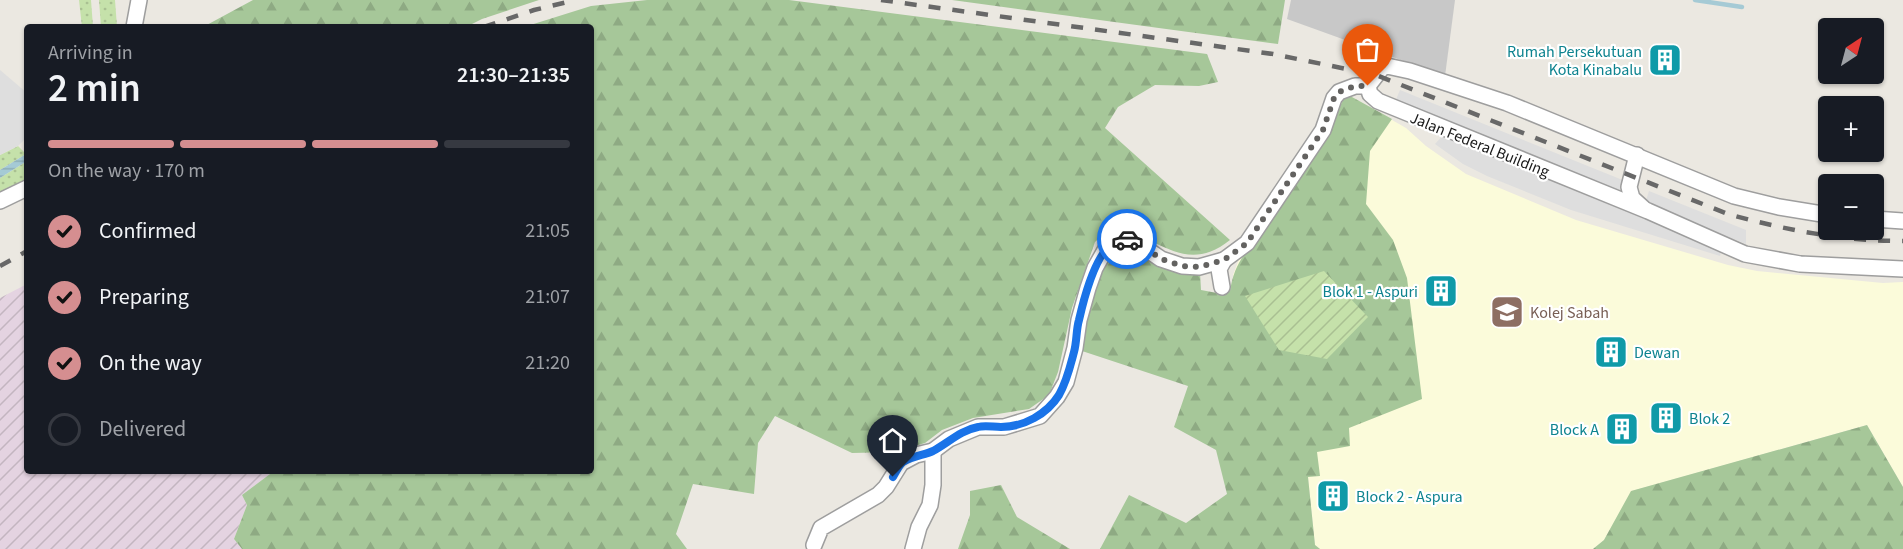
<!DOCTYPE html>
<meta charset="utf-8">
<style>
body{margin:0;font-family:"Source Sans 3",sans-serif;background:#20242c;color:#f1f3f6;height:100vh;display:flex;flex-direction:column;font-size:22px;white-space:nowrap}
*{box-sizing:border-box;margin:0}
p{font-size:20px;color:#9ea1a6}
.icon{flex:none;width:33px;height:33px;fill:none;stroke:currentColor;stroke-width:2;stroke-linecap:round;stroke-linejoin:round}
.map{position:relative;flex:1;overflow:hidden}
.panel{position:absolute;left:24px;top:24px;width:570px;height:450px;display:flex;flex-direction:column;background:#171b24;border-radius:6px;box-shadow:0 2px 4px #0004}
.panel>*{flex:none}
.needle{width:39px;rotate:36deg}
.buttons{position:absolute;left:1818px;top:18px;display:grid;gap:12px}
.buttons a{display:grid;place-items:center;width:66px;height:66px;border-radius:6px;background:#171b24;box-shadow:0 2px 4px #0004;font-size:30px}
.pin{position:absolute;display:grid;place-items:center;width:51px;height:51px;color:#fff;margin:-62px -26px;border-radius:50% 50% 50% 0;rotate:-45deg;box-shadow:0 0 6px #0007}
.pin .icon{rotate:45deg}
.courier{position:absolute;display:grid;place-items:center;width:60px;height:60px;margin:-30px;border:4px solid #1a73e8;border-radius:50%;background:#fff;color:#222;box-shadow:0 2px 8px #0007}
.summary em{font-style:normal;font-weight:600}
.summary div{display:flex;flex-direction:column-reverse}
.summary{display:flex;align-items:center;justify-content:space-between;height:102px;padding:0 24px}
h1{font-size:39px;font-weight:600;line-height:45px}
.bar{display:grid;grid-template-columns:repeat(4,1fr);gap:9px 6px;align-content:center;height:72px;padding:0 24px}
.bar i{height:8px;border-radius:4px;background:#363941}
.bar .selected{background:#d58e90}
.bar p{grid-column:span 4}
ol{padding:0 24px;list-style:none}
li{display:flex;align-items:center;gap:18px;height:66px}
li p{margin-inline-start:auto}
li .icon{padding:6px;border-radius:50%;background:#d58e90;color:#111;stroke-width:4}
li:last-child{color:#9ea1a6}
li i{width:33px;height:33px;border:3px solid #363941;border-radius:50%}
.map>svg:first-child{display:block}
.industrial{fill:url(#industrial-furrows)}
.education{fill:#fbfbda}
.religious{fill:#c8c8c8}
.grass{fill:url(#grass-dots)}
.forest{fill:url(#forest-firs)}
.garden{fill:url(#garden-furrows)}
.parking{fill:#dedede}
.water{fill:url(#water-rules)}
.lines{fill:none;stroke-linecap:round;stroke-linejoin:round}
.stream{stroke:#a5cad5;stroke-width:4.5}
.minor-casing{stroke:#9e9e9e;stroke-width:18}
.minor{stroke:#fff;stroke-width:15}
.rail{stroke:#686868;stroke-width:4.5;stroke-dasharray:12 12;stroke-linecap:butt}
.done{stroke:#636260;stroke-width:6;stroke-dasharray:0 10.8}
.route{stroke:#1a73e8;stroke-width:8}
.labels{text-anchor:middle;stroke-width:4.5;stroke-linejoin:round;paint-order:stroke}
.culture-label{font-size:16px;fill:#0d838f;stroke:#fff;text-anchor:end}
.street-label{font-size:16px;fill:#1a1a1a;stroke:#fff}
.education-label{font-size:16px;fill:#785e54;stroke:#fff;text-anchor:start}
</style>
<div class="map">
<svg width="1903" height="549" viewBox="0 0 1903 549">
<defs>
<pattern id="industrial-furrows" width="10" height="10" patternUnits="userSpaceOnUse" patternTransform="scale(1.5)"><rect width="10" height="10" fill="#e4d3e1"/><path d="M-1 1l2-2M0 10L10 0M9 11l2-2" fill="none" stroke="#c3b5c0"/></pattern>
<pattern id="grass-dots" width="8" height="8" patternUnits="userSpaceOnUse" patternTransform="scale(1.5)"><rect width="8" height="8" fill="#c5e1aa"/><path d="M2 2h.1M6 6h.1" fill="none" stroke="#a9c092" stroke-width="1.8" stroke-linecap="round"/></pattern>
<pattern id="forest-firs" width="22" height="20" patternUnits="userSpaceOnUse" patternTransform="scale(1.5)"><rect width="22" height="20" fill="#a6c799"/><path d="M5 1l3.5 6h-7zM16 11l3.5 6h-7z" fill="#8eaa83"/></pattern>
<pattern id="garden-furrows" width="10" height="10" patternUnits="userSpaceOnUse" patternTransform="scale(1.5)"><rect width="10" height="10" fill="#c5e1aa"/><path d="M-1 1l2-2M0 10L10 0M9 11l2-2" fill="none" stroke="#a9c092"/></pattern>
<pattern id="water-rules" width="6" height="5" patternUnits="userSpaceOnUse" patternTransform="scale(1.5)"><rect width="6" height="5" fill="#a5cad5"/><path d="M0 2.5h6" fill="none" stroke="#8dadb6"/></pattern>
</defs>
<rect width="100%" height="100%" fill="#ebe8e1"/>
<polygon class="industrial" points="27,284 27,471 274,471 242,495 247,505 234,539 242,549 0,549 0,298"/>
<polygon class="education" points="1352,97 1406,128 1426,146 1466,174 1576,220 1728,265 1757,271 1883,283 1903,282 1903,487 1867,425 1632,491 1604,540 1593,549 1320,549 1315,545 1308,477 1279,350 1233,275 1239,259 1251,246 1327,134 1336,119 1340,104"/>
<polygon class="religious" points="1291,0 1455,0 1445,76 1287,19"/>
<g class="grass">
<polygon points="79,0 91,0 93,27 82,27"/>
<polygon points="99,0 115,0 117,27 101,27"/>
<polygon points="18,146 26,154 0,170 0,155"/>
<polygon points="27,161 27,180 0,193 0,178"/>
</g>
<g class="forest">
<polygon points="253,0 539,0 482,19 466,27 203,27"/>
<path d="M647 0H789L1207 54 1218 82 1199 86 1155 85 1118 107 1105 128 1230 240C1182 278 1157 231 1109 229L1095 242 1072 308 1058 372 1049 395 1029 409 973 418 942 430 925 443 894 452 852 453 775 416 758 443 754 494 693 484 676 534 687 549H242L234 539 247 505 242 495 274 471H591V27H524L591 6Z"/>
<polygon points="952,0 1285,0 1278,44"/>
<path d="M1345 96 1352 97 1392 119 1370 151 1366 204 1393 240 1407 278 1422 399 1349 428 1350 446 1317 452 1320 476 1308 477 1315 545 1320 549H1100L1129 495 1186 523 1227 494 1216 450 1174 427 1188 386 1079 350C1086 321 1095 259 1121 243L1200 272 1201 290 1217 293 1230 291C1233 272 1239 260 1251 246L1327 134Z"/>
<polygon points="1867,425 1903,487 1903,549 1593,549 1604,540 1631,491"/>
<polygon points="1001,485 1017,517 1070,549 958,549 970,515 970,491"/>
</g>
<polygon class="garden" points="1324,271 1368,317 1327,359 1279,350 1245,296"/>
<g class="parking">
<polygon points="0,70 27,93 27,137 18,146 0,155"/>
<polygon points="1400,90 1625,181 1621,192 1395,102"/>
<polygon points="1444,134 1722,249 1720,256 1571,210 1487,176 1463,164 1435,144"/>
<polygon points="1649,191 1746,230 1746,244 1645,204"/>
</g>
<polygon class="water" points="26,154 27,161 0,178 0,170"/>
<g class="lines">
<polyline class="stream" points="1695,0 1742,7"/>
<g class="minor-casing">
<g id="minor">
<polyline points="134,27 139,0"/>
<polyline points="1368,86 1370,94 1378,101 1648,211 1745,254 1800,264 1903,269"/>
<polyline points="1368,86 1382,68 1387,66 1410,71 1507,103 1734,196 1779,207 1828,215"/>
<polyline points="1637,155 1629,187 1632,198 1643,208"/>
<polyline points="0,201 27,188"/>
<polyline points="1874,219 1903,221"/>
<polyline points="1222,287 1219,269 1224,260"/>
<polyline points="814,545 821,528 878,495 886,487 901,463 916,455 933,451 949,439 978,427 1004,427 1040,416 1057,397 1066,382 1075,348 1079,320 1088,288 1095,268 1108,245 1120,238 1133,240 1161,259 1182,266 1199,267 1224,260 1247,243 1323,130 1334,98 1339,92 1355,86 1368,86"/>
<polyline points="913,549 919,527 930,505 933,485 933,451"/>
</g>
</g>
<use href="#minor" class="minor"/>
<g class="rail">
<path d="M881 0 1273 54 1376 75 1728 214C1785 230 1843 241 1903 241"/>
<polyline points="484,27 534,10 576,0"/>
<polyline points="0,266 27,251"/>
</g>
</g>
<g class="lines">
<polyline class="done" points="1127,239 1141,245 1161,259 1182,266 1199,267 1224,260 1247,243 1323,130 1334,98 1339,92 1355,86 1368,86"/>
<path class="route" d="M893 477C896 472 899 465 903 462 913 456 924 455 933 451 948 443 961 430 978 427 985 425 993 427 1001 427 1024 427 1047 414 1059 395 1067 381 1070 367 1074 352 1077 341 1076 330 1079 320 1084 298 1099 235 1127 239"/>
</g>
<defs>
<g id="building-square" transform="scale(1.725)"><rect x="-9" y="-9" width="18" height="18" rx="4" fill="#0f9aa8" stroke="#fff"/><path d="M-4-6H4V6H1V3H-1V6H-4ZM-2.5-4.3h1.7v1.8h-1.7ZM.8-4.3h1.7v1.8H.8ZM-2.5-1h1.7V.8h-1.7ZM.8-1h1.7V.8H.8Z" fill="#fff"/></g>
<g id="university-square" transform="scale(1.725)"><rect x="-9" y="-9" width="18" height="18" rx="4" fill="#8d6e63" stroke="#fff"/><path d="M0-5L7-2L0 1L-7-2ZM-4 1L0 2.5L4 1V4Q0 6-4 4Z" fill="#fff"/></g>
</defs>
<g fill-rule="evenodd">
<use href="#building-square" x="1665" y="60"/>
<use href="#building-square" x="1441" y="291"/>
<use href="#university-square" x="1507" y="312"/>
<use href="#building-square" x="1611" y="352"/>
<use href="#building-square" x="1666" y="418"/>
<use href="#building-square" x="1622" y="429"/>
<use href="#building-square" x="1333" y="496"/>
</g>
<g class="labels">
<g class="culture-label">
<text x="1642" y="57">Rumah Persekutuan<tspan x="1642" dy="18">Kota Kinabalu</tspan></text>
<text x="1418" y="297">Blok 1 - Aspuri</text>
<text x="1634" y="358" text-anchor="start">Dewan</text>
<text x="1689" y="424" text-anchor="start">Blok 2</text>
<text x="1599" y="435">Block A</text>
<text x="1356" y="502" text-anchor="start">Block 2 - Aspura</text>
</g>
<g class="street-label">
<text transform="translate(1480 144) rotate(22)" y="6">Jalan Federal Building</text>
</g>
<g class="education-label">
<text x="1530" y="318">Kolej Sabah</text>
</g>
</g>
</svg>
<div class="buttons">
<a><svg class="needle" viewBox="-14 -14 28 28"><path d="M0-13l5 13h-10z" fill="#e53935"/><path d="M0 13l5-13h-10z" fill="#9ea1a6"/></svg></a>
<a>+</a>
<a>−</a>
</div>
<div class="pin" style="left:1368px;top:86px;background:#ea580c"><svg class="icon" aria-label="bag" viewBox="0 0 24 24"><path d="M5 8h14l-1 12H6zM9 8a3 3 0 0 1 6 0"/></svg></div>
<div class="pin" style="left:893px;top:477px;background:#1f2937"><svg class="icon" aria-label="home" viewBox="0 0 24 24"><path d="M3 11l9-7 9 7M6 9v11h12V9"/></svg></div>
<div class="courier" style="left:1127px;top:239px"><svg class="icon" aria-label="car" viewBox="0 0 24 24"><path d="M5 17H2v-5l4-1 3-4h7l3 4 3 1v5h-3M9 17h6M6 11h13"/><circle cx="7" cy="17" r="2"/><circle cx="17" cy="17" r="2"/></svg></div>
<section class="panel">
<div class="summary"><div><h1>2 min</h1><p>Arriving in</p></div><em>21:30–21:35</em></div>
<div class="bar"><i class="selected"></i><i class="selected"></i><i class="selected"></i><i></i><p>On the way · 170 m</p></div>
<ol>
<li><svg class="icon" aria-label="check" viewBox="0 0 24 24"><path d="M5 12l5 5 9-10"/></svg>Confirmed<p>21:05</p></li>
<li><svg class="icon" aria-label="check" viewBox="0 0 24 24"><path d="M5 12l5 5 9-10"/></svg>Preparing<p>21:07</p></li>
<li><svg class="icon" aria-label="check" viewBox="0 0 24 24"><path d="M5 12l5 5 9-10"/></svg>On the way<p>21:20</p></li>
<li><i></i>Delivered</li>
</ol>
</section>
</div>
